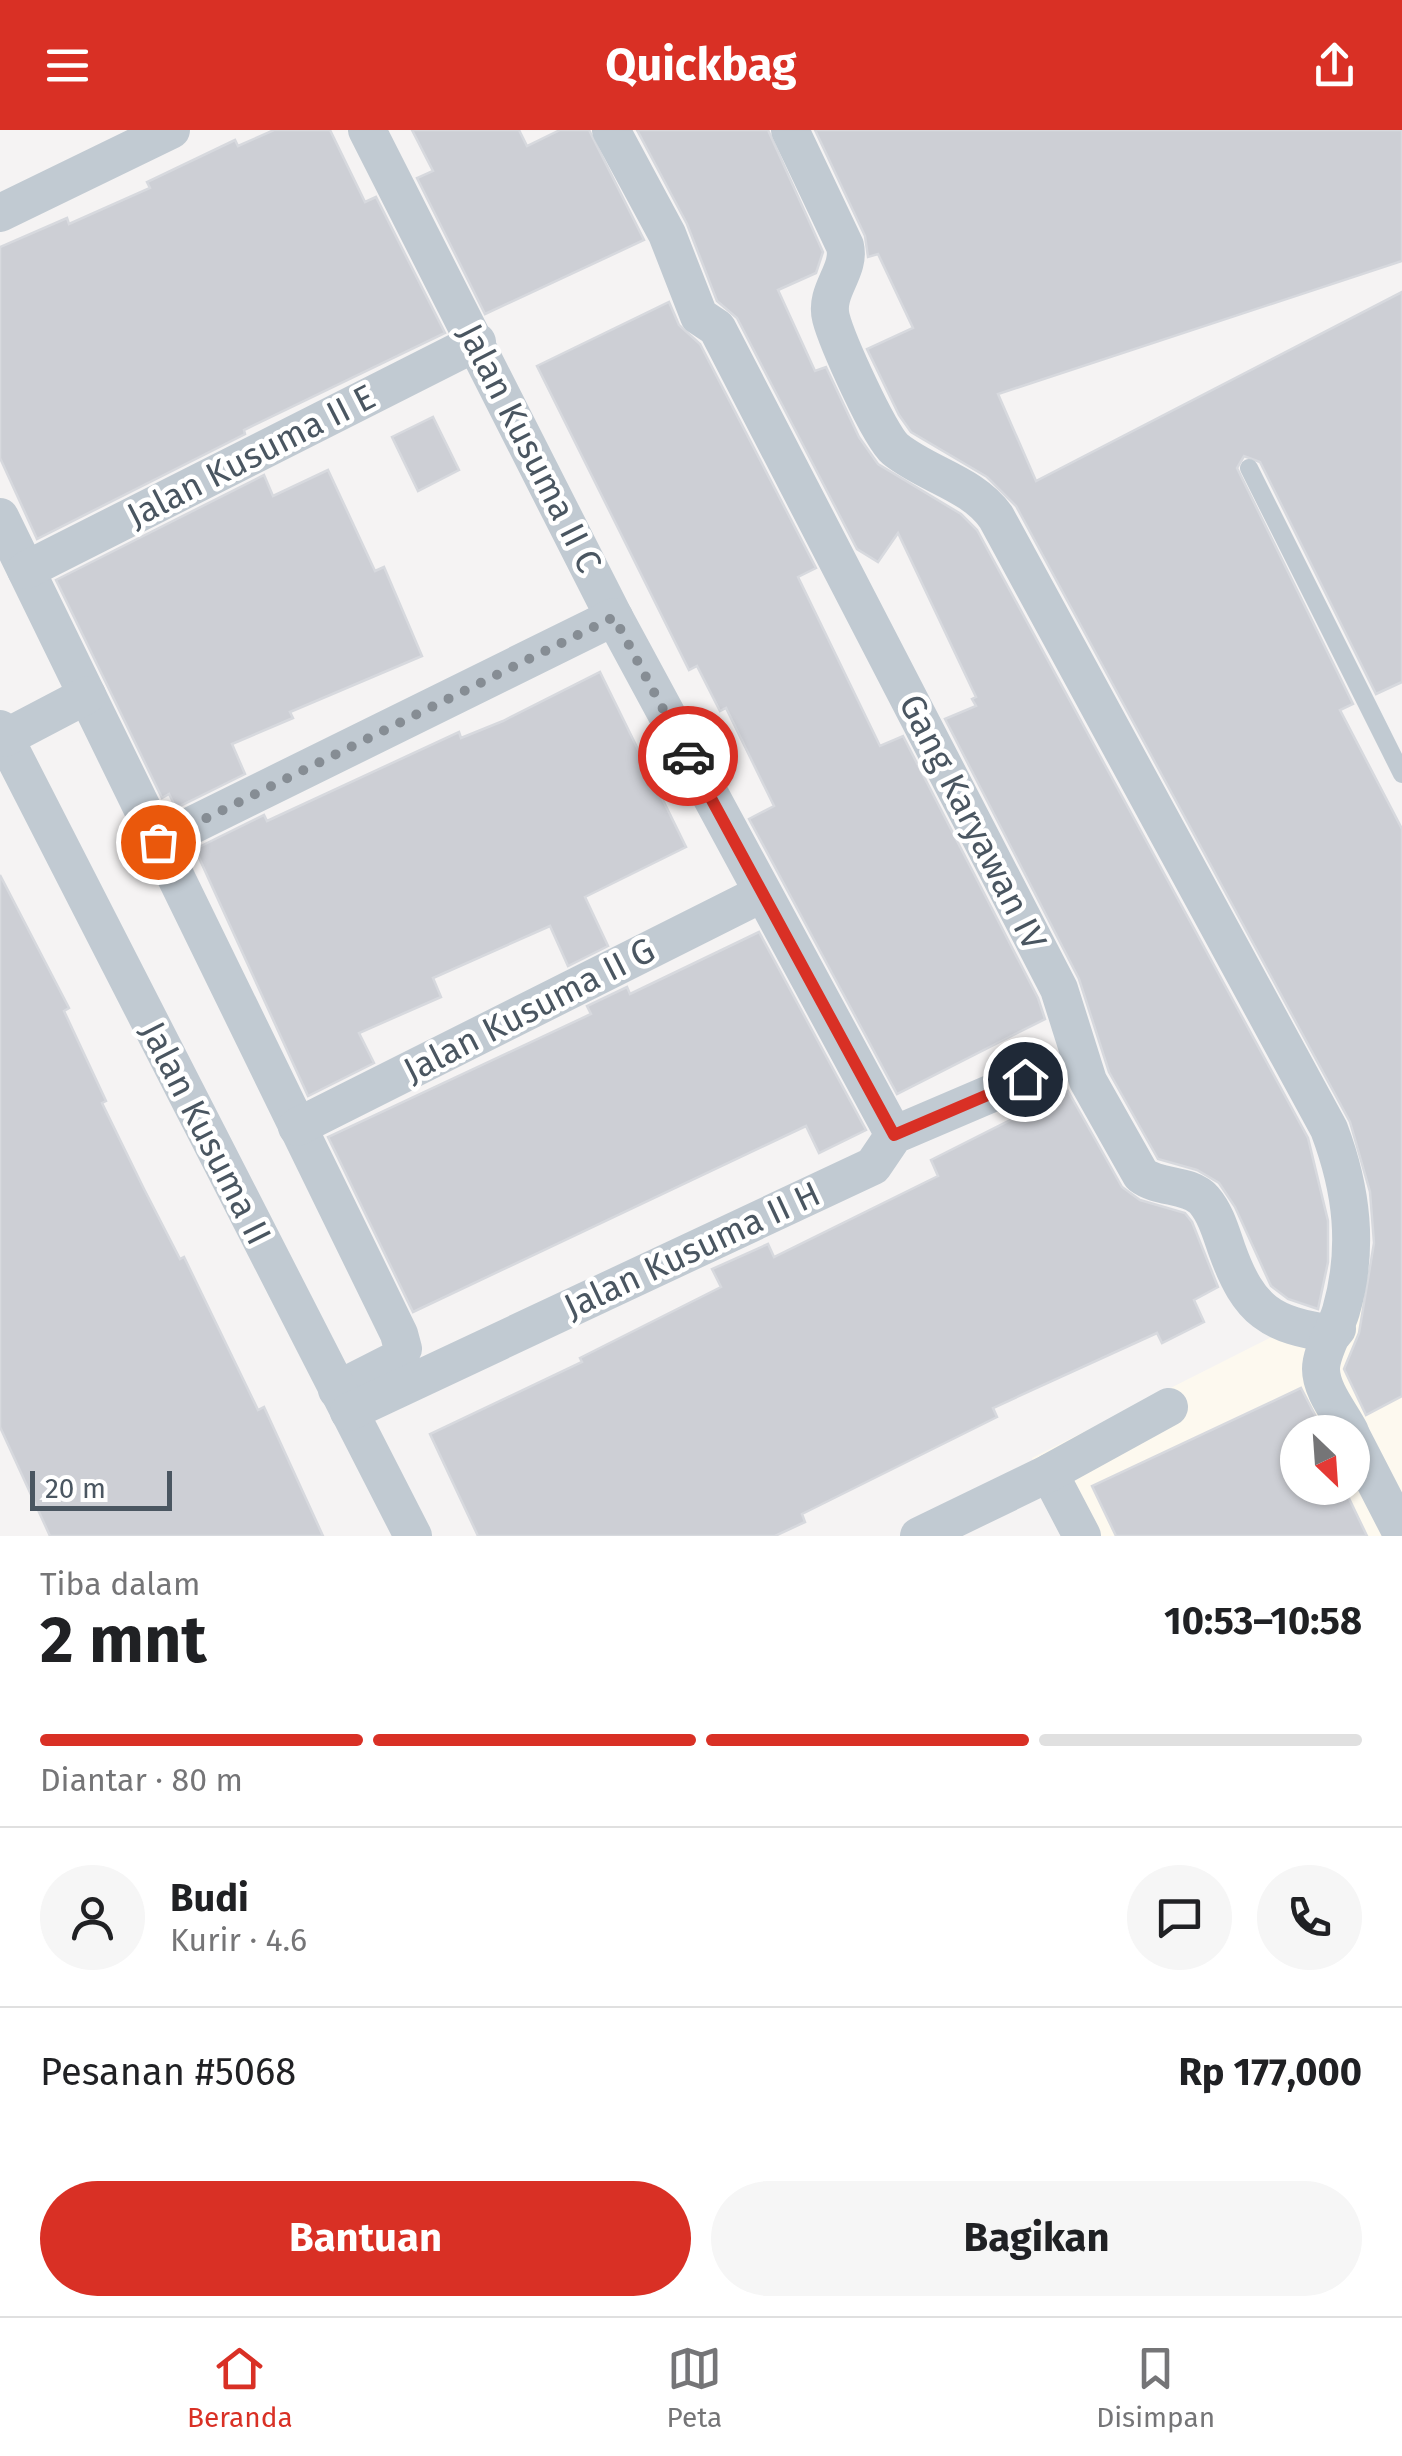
<!DOCTYPE html>
<html lang="id">
<meta charset="utf-8">
<style>
body{margin:0;font-family:"Fira Sans",sans-serif;background:#f6f6f6;color:#202124;height:100vh;display:flex;flex-direction:column;font-size:38px;white-space:nowrap}
*{box-sizing:border-box;margin:0}
p{font-size:32px;color:#757577}
.icon{flex:none;width:55px;height:55px;fill:none;stroke:currentColor;stroke-width:2;stroke-linecap:round;stroke-linejoin:round}
.map{position:relative;height:1406px;overflow:hidden}
.sheet{display:flex;flex-direction:column;background:#fff;flex:1}
.sheet>*{flex:none}
.needle{width:65px;rotate:155deg}
.tools{position:absolute;left:1280px;top:1285px;display:grid;gap:20px}
.tools a{display:grid;place-items:center;width:90px;height:90px;border-radius:50%;background:#fff;box-shadow:0 2px 8px #0004;font-size:50px}
.scale{position:absolute;left:30px;bottom:25px;width:142px;box-sizing:border-box;padding-left:10px;border:5px solid #4a5661;border-top:0;font-size:28px;line-height:35px;white-space:nowrap;color:#4a5661;-webkit-text-stroke:8px #fff;paint-order:stroke}
.pin{position:absolute;display:grid;place-items:center;width:85px;height:85px;color:#fff;margin:-42px;border:5px solid #fff;border-radius:50%;box-shadow:0 2px 10px #0007}
.courier{position:absolute;display:grid;place-items:center;width:100px;height:100px;margin:-50px;border:8px solid #d93025;border-radius:50%;background:#fff;color:#222;box-shadow:0 2px 12px #0007}
.head em{font-style:normal;font-weight:700}
.head div{display:flex;flex-direction:column-reverse}
.head{display:flex;align-items:center;justify-content:space-between;height:170px;padding:0 40px}
h1{font-size:65px;font-weight:700;line-height:75px}
.bar{display:grid;grid-template-columns:repeat(4,1fr);gap:15px 10px;align-content:center;height:120px;padding:0 40px}
.bar i{height:12px;border-radius:8px;background:#e0e0e0}
.bar .current{background:#d93025}
.bar p{grid-column:span 4}
.line{display:flex;align-items:center;gap:25px;padding:0 40px;border-top:2px solid #e0e0e0}
.line div{flex:1}
.round{display:grid;place-items:center;flex:none;width:105px;height:105px;border-radius:52px;background:#f6f6f6}
.cta{display:flex;gap:20px;margin-top:auto;padding:20px 40px}
.cta a{flex:1;height:115px;border-radius:60px;background:#d93025;color:#fff;font-size:40px;font-weight:700;line-height:115px;text-align:center}
.cta a+a{background:#f6f6f6;color:#202124}
header{display:flex;justify-content:space-between;align-items:center;height:130px;padding:0 40px;background:#d93025;color:#fff;font-size:45px;font-weight:700}
.dock{display:flex;justify-content:space-around;align-items:center;height:140px;border-top:2px solid #e0e0e0;background:#fff;font-size:28px;color:#757577}
.dock a{display:grid;justify-items:center;gap:5px}
.dock .current{color:#d93025}
.map>svg:first-child{display:block}
.commercial{fill:#fdf9ef;fill-rule:evenodd}
.building{fill:#cdcfd5;stroke:#d7d9de;stroke-width:2.5}
.lines{fill:none;stroke-linecap:round;stroke-linejoin:round}
.service{stroke:#c1cad2;stroke-width:18}
.minor{stroke:#c1cad2;stroke-width:38}
.done{stroke:#868d94;stroke-width:10;stroke-dasharray:0 18}
.route{stroke:#d93025;stroke-width:12}
.labels{text-anchor:middle;stroke-width:9;stroke-linejoin:round;paint-order:stroke}
.street-label{font-size:35px;fill:#4a5661;stroke:#fff}
</style>
<header><svg class="icon" aria-label="menu" viewBox="0 0 24 24"><path d="M4 6h16M4 12h16M4 18h16"/></svg>Quickbag<svg class="icon" aria-label="share" viewBox="0 0 24 24"><path d="M12 15V3M7 8l5-5 5 5M5 13v7h14v-7"/></svg></header>
<div class="map">
<svg width="1402" height="1406" viewBox="0 0 1402 1406">
<rect width="100%" height="100%" fill="#f5f3f3"/>
<path class="commercial" d="M1402 1141V1406H1071L1032 1328ZM1298 1302H1352V1358H1298Z"/>
<g class="building">
<polygon points="274,0 330,0 365,72 376,67 445,203 244,300 245,304 37,409 0,328 0,117 67,88 69,94 150,58 147,52 235,10 238,16"/>
<polygon points="412,0 519,0 527,16 560,0 589,0 644,110 485,184 417,48 433,41"/>
<polygon points="637,0 768,0 823,122 816,143 778,160 815,241 826,237 859,307 878,334 961,384 977,400 1308,1008 1328,1091 1328,1132 1318,1179 1288,1169 1271,1156 1235,1077 1219,1053 1197,1040 1158,1029 1109,942 1079,849 945,589 976,576 972,569 976,567 898,403 878,432 857,419 737,188 717,171 687,94"/>
<polygon points="815,0 1402,0 1402,131 998,264 1036,351 1402,162 1402,552 1376,564 1260,332 1244,326 1237,338 1353,574 1340,580 1402,699 1402,1266 1366,1285 1344,1239 1359,1203 1374,1113 1370,1062 1350,992 1016,376 987,347 911,302 899,285 867,219 913,198 878,124 868,127 865,106"/>
<polygon points="669,172 679,195 700,214 816,438 798,447 880,616 903,606 1038,868 1045,889 897,964 749,689 774,676 726,578 720,581 697,536 689,540 537,236"/>
<polygon points="433,287 459,340 418,361 392,307"/>
<polygon points="328,340 375,441 384,437 422,526 290,582 293,588 232,614 245,644 176,678 169,664 162,668 56,450 264,345 273,366"/>
<polygon points="600,542 686,717 585,767 608,816 568,836 550,796 433,848 441,867 359,903 374,933 308,966 195,719 264,685 267,691 459,602 461,608 503,591"/>
<polygon points="0,745 69,878 64,881 106,971 102,973 144,1059 180,1129 184,1127 258,1280 264,1277 323,1406 50,1406 0,1297"/>
<polygon points="759,802 866,1000 819,1023 806,996 413,1182 328,1007 591,884 587,876 627,857 630,864"/>
<polygon points="1068,961 1122,1057 1140,1070 1185,1083 1192,1092 1218,1157 1194,1170 1204,1192 1162,1213 1157,1203 993,1278 997,1287 802,1384 805,1392 775,1406 478,1406 430,1304 582,1232 580,1228 721,1157 712,1139 768,1114 774,1127 938,1046 931,1030"/>
<polygon points="1301,1258 1324,1302 1298,1302 1298,1358 1344,1358 1367,1406 1116,1406 1092,1356"/>
</g>
<g class="lines">
<polyline class="service" points="1249,338 1402,644"/>
<g class="minor">
<polyline points="367,0 614,487 894,1005"/>
<path d="M611 0 667 104 699 186 717 198 1059 859 1088 951 1141 1045C1159 1059 1189 1053 1204 1070 1216 1084 1221 1103 1227 1120 1249 1181 1270 1195 1333 1204L1337 1199"/>
<path d="M790 0 845 116C851 141 824 161 831 188 837 211 879 305 895 319 927 345 972 353 996 387L1329 999C1352 1060 1359 1118 1341 1181 1336 1198 1321 1222 1321 1239 1321 1261 1341 1284 1350 1302"/>
<polyline points="0,83 171,0"/>
<polyline points="0,387 399,1204 403,1219 396,1230 337,1260"/>
<polyline points="26,440 477,212"/>
<polyline points="0,599 413,1406"/>
<polyline points="5,608 87,565"/>
<polyline points="158,712 614,487"/>
<polyline points="297,997 761,764"/>
<polyline points="349,1282 873,1036 894,1005 1025,949"/>
<polyline points="1352,1307 1402,1404"/>
<polyline points="1049,1343 1082,1406"/>
<polyline points="919,1406 1049,1343 1169,1277"/>
</g>
</g>
<g class="lines">
<polyline class="done" points="158,712 614,487 688,626"/>
<polyline class="route" points="688,626 894,1005 1025,949"/>
</g>
<g class="labels">
<g class="street-label">
<text transform="translate(530 318) rotate(63)" y="12">Jalan Kusuma II C</text>
<text transform="translate(251 326) rotate(-27)" y="12">Jalan Kusuma II E</text>
<text transform="translate(973 692) rotate(63)" y="12">Gang Karyawan IV</text>
<text transform="translate(529 880) rotate(-27)" y="12">Jalan Kusuma II G</text>
<text transform="translate(206 1003) rotate(63)" y="12">Jalan Kusuma II</text>
<text transform="translate(692 1120) rotate(-25)" y="12">Jalan Kusuma II H</text>
</g>
</g>
</svg>
<div class="tools">
<a><svg class="needle" viewBox="-14 -14 28 28"><path d="M0-13l5 13h-10z" fill="#e53935"/><path d="M0 13l5-13h-10z" fill="#757577"/></svg></a>
</div>
<div class="scale">20 m</div>
<div class="pin" style="left:158px;top:712px;background:#ea580c"><svg class="icon" aria-label="bag" viewBox="0 0 24 24"><path d="M5 8h14l-1 12H6zM9 8a3 3 0 0 1 6 0"/></svg></div>
<div class="pin" style="left:1025px;top:949px;background:#1f2937"><svg class="icon" aria-label="home" viewBox="0 0 24 24"><path d="M3 11l9-7 9 7M6 9v11h12V9"/></svg></div>
<div class="courier" style="left:688px;top:626px"><svg class="icon" aria-label="car" viewBox="0 0 24 24"><path d="M5 17H2v-5l4-1 3-4h7l3 4 3 1v5h-3M9 17h6M6 11h13"/><circle cx="7" cy="17" r="2"/><circle cx="17" cy="17" r="2"/></svg></div>
</div>
<section class="sheet">
<div class="head"><div><h1>2 mnt</h1><p>Tiba dalam</p></div><em>10:53–10:58</em></div>
<div class="bar"><i class="current"></i><i class="current"></i><i class="current"></i><i></i><p>Diantar · 80 m</p></div>
<div class="line" style="height:180px"><a class="round"><svg class="icon" aria-label="person" viewBox="0 0 24 24"><circle cx="12" cy="8" r="4"/><path d="M4 21q1-7 8-7t8 7"/></svg></a><div><b>Budi</b><p>Kurir · 4.6</p></div><a class="round"><svg class="icon" aria-label="chat" viewBox="0 0 24 24"><path d="M4 5h16v11H9l-5 4z"/></svg></a><a class="round"><svg class="icon" aria-label="phone" viewBox="0 0 24 24"><path d="M5 4h4l2 5-3 2q2 4 5 5l2-3 5 2v4C11 20 4 13 5 4z"/></svg></a></div>
<div class="line" style="height:130px"><div>Pesanan #5068</div><b>Rp 177,000</b></div>
<div class="cta"><a>Bantuan</a><a>Bagikan</a></div>
</section>
<nav class="dock">
<a class="current"><svg class="icon" aria-label="home" viewBox="0 0 24 24"><path d="M3 11l9-7 9 7M6 9v11h12V9"/></svg>Beranda</a>
<a><svg class="icon" aria-label="map" viewBox="0 0 24 24"><path d="M3 6l6-2 6 2 6-2v14l-6 2-6-2-6 2zM9 4v14M15 6v14"/></svg>Peta</a>
<a><svg class="icon" aria-label="saved" viewBox="0 0 24 24"><path d="M7 4h10v16l-5-4-5 4z"/></svg>Disimpan</a>
</nav>
